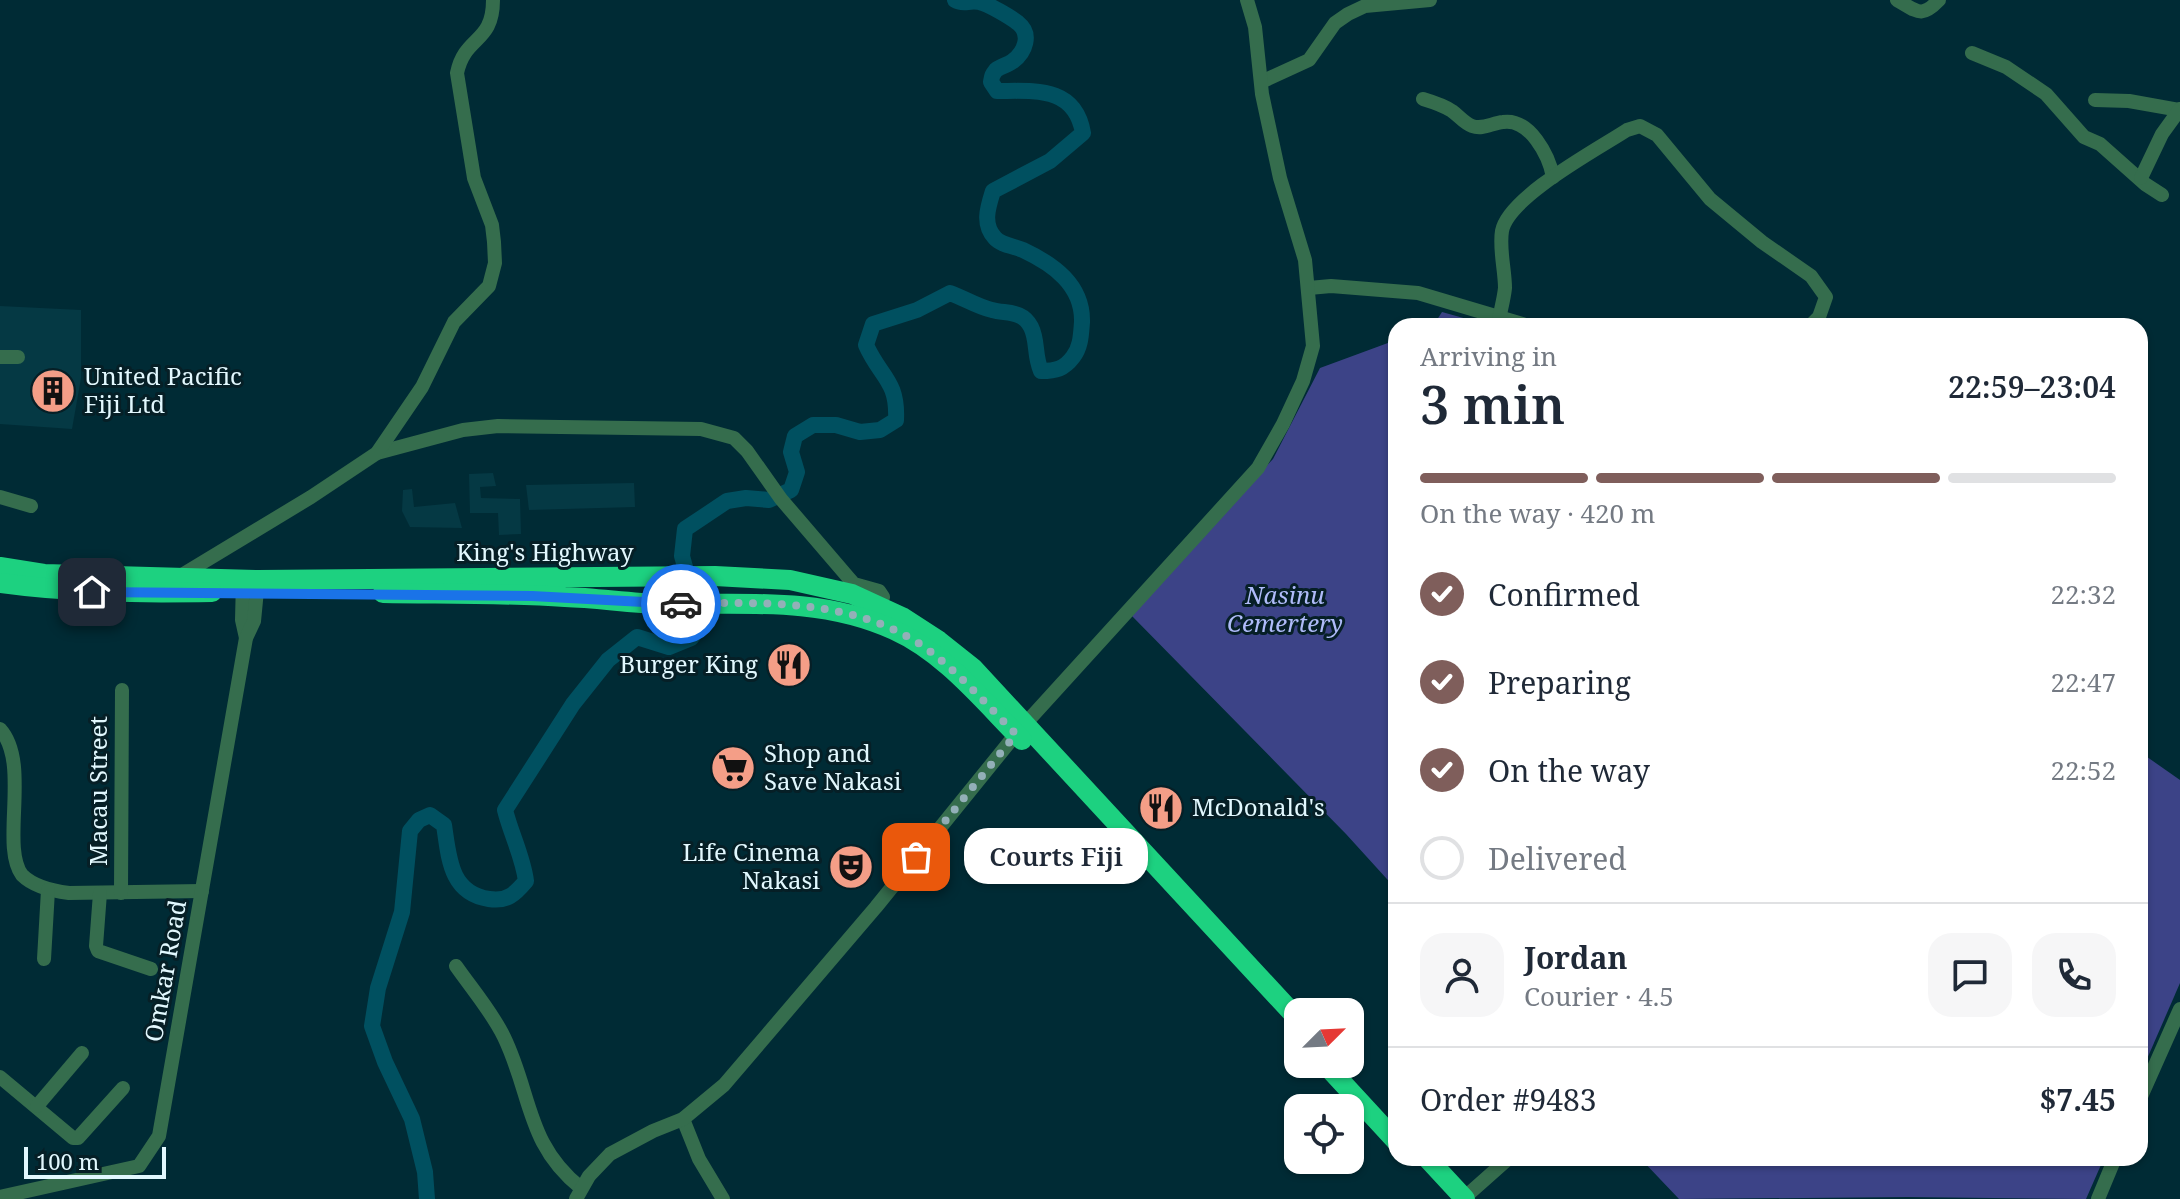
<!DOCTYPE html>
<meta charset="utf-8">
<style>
body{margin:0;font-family:"Noto Serif",serif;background:#f6f6f7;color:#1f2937;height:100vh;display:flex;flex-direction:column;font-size:30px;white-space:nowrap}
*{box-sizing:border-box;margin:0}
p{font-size:26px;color:#747a83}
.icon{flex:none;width:44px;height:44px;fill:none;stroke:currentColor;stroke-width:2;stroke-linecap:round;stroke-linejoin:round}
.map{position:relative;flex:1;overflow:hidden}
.side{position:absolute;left:1388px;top:318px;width:760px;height:848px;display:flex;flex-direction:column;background:#fff;border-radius:24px;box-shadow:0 2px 6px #0004}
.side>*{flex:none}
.needle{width:52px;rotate:66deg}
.tools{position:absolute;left:1284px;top:998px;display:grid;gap:16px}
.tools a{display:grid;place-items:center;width:80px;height:80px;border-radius:16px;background:#fff;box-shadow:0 2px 6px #0004;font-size:40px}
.scale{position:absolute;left:24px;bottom:20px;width:142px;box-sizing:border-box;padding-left:8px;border:4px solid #e2f8fe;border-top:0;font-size:22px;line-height:28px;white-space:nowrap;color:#e2f8fe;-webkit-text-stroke:6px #061f26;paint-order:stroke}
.pin{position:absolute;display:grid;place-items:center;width:68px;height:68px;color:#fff;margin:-34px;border-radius:16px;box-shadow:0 4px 12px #0006}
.courier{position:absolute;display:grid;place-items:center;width:80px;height:80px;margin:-40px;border:6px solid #1a73e8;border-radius:50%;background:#fff;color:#222;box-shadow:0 2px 10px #0007}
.bubble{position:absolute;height:56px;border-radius:24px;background:#fff;box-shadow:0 2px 6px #0004;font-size:26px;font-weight:600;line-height:56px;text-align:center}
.summary em{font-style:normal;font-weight:600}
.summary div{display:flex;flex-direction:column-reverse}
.summary{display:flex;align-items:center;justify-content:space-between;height:136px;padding:0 32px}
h1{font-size:52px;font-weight:600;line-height:60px}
.bar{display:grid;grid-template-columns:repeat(4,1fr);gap:12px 8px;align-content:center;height:96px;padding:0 32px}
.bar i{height:10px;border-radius:6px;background:#e0e1e3}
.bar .active{background:#7f5e5b}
.bar p{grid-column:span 4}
.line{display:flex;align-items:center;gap:20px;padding:0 32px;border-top:2px solid #e0e1e3}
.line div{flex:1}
.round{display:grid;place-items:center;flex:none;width:84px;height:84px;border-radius:24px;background:#f6f6f7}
ol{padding:0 32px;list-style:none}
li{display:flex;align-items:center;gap:24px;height:88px}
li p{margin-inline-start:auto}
li .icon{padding:8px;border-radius:50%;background:#7f5e5b;color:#fff;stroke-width:4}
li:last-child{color:#747a83}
li i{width:44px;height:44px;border:4px solid #e0e1e3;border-radius:50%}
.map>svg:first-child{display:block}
.built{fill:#053944}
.green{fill:#3c4387}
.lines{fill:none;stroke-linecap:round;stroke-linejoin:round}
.river{stroke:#005060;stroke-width:16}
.minor{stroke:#356d4d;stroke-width:14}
.highway{stroke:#1dd180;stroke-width:20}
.done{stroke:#93b0b8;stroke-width:8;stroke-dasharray:0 14.4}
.route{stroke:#1a73e8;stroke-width:10}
.labels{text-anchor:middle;stroke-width:6;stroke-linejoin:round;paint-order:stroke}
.poi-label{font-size:24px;fill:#e2f8fe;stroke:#061f26;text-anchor:start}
.street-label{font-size:24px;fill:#e2f8fe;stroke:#061f26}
.park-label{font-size:24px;font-style:italic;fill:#afbbf9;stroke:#061f26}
</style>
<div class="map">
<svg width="2180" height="1199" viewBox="0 0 2180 1199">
<rect width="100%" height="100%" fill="#002b35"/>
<g class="built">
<polygon points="0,306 81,310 81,378 72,429 0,424"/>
<polygon points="493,473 496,486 480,487 481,498 520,499 521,534 499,535 498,513 470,513 469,474"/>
<polygon points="634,483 635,507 529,510 526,485"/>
<polygon points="412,489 414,507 455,503 462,528 410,527 402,511 403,490"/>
</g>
<g class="green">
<polygon points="1442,312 1492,326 1433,326"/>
<polygon points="1396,340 1396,889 1346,834 1131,615 1273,459 1320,368"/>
<polygon points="2140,752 2180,780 2180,983 2140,1075"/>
<polygon points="1640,1158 2104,1158 2086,1199 1908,1197 1679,1199"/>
</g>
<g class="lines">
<path class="river" d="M427 1199 425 1172 412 1119 385 1062 372 1026 378 988 402 912 410 831 419 820 430 815 444 825C449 858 450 893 489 899 507 902 515 894 526 881 523 857 511 834 505 810L573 704 608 660 637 637 669 647 691 638 701 625 682 556 685 529 727 501 746 498 769 500 791 490 797 472 791 452 795 436 813 425H836L860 432 880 430 896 420C898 380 880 377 866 345L873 324 917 310 950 293C964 298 978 307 992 310 1007 314 1022 310 1031 327 1038 341 1034 355 1041 371 1056 371 1064 369 1073 357 1081 347 1081 334 1082 322 1083 285 1053 264 1023 250 1014 246 1001 245 995 238 982 224 988 207 993 191L1050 161 1083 133C1075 86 1035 91 997 91L991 82C992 76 992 75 996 70 1001 66 1008 65 1013 61 1025 52 1032 34 1018 23 1012 18 987 3 979 2 969 0 963 5 955 0"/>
<g class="minor">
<path d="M1897 0C1917 11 1921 19 1939 0"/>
<polyline points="1972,53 2006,67 2046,94 2084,137 2100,144 2145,184 2162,195"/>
<polyline points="1261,82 1309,60 1335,23 1348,14 1365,6 1430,0"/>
<path d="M1423 99C1433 102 1443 105 1452 111 1459 116 1464 123 1472 126 1483 130 1492 123 1503 122 1530 118 1549 156 1553 177"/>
<polyline points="2095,100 2129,101 2180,110"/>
<polyline points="2141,178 2162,134 2180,109"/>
<polyline points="1309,288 1331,286 1418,293 1529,326"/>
<path d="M1499 319C1501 309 1504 298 1505 288 1505 270 1499 249 1502 231 1508 197 1598 149 1627 130L1640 126 1657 135 1710 199 1762 242 1811 276 1826 297 1819 317 1810 326"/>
<polyline points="0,357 18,357"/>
<polyline points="377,453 463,430 498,426 701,429 734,438 747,451 781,499 847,576 854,584 879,591 883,597 880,606"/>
<polyline points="0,497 31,506"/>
<path d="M177 578 311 497 377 453 422 387 454 322 489 286 495 263 494 242 492 225 474 178 457 73C465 35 493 44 493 0"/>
<polyline points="243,580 242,620 246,638"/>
<path d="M0 729C31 763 0 846 22 875 34 887 53 891 69 893L202 891"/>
<polyline points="100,893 96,946 98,951 151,969"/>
<polyline points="121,893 122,690"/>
<polyline points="44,959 48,890"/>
<path d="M456 966C472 989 492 1012 504 1037 532 1095 526 1144 581 1188"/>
<polyline points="0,1077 73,1138 78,1138 123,1088"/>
<polyline points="2140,1099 2180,1009"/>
<polyline points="37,1106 82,1053"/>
<polyline points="683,1119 699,1159 723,1199"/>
<polyline points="0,1197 139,1166 159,1136 246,638 254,621 258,580"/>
<polyline points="1464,1198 1509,1158"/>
<polyline points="576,1199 589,1176 610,1154 653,1131 683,1119 724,1085 876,907 1016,734 1258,468 1283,424 1303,381 1313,346 1305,260 1280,178 1262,94 1255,27 1247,0"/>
<polyline points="2098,1199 2115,1158"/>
</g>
<g class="highway">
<polyline points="0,567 44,574 258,580 715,576 790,580 852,594 902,617 939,641 973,668 1298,1019"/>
<path d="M0 583C71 593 140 593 212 592"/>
<path d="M383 593C444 594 505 593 565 597 597 598 629 603 662 604 740 605 820 596 894 630 945 653 983 701 1022 740"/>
<polyline points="1325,1064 1396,1141"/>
<polyline points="1427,1158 1465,1199"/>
</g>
</g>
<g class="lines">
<path class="done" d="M681 604C765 602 860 598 931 652 962 676 988 706 1016 734L916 857"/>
<polyline class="route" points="92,592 532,596 681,604"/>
</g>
<defs>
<g id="building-disc" transform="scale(2.3)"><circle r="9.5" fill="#f49e87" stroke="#061f26"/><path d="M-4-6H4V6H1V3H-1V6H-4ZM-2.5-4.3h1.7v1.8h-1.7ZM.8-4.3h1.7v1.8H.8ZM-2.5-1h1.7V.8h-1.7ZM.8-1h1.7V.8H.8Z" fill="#111"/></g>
<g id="restaurant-disc" transform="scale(2.3)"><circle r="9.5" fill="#f49e87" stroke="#061f26"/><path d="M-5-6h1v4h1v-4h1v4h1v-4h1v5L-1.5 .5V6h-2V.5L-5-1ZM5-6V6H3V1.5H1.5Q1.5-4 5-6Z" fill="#111"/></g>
<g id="supermarket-disc" transform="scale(2.3)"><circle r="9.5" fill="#f49e87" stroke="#061f26"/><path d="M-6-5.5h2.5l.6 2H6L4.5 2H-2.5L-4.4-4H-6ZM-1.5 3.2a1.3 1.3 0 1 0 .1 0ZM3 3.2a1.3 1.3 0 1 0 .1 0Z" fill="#111"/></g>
<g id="theatre-disc" transform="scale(2.3)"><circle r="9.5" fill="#f49e87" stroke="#061f26"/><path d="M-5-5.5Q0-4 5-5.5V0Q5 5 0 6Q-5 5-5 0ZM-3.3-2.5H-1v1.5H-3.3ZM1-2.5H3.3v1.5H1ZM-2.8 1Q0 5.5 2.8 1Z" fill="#111"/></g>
</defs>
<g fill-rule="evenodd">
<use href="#building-disc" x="53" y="391"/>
<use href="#restaurant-disc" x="789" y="665"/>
<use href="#supermarket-disc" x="733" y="768"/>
<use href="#restaurant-disc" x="1161" y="808"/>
<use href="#theatre-disc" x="851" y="867"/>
</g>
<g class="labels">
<g class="poi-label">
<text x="84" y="385">United Pacific<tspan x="84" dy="28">Fiji Ltd</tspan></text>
<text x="758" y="673" text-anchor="end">Burger King</text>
<text x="764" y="762">Shop and<tspan x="764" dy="28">Save Nakasi</tspan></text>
<text x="1192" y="816">McDonald's</text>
<text x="820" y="861" text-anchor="end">Life Cinema<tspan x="820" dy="28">Nakasi</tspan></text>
</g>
<g class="street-label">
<text x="545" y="561">King's Highway</text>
<text transform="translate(99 791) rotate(-90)" y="8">Macau Street</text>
<text transform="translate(166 971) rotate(-80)" y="8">Omkar Road</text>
</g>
<g class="park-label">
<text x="1285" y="604">Nasinu<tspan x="1285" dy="28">Cemertery</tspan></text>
</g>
</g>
</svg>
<div class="tools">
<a><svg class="needle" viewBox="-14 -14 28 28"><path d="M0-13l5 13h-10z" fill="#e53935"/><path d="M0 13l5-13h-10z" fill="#747a83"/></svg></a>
<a><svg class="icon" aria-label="locate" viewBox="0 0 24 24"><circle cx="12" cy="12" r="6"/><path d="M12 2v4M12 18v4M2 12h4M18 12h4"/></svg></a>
</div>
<div class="scale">100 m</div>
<div class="pin" style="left:916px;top:857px;background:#ea580c"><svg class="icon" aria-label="bag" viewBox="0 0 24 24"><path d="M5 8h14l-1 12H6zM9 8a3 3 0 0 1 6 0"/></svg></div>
<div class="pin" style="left:92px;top:592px;background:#1f2937"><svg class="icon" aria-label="home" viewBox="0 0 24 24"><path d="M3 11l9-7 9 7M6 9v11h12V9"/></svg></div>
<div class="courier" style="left:681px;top:604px"><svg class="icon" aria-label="car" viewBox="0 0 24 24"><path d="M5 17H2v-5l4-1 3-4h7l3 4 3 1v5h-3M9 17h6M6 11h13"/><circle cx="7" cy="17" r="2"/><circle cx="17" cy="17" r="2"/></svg></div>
<div class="bubble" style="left:964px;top:828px;width:184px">Courts Fiji</div>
<section class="side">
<div class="summary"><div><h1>3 min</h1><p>Arriving in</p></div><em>22:59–23:04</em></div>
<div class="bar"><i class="active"></i><i class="active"></i><i class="active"></i><i></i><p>On the way · 420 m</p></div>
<ol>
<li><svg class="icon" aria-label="check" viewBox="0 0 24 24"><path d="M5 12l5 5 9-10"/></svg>Confirmed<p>22:32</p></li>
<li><svg class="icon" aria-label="check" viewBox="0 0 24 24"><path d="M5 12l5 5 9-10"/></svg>Preparing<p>22:47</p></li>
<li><svg class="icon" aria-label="check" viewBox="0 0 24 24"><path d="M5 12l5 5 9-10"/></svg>On the way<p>22:52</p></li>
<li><i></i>Delivered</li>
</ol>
<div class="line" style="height:144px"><a class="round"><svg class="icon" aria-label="person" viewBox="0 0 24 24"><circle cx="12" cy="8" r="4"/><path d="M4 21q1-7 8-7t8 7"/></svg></a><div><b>Jordan</b><p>Courier · 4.5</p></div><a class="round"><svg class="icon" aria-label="chat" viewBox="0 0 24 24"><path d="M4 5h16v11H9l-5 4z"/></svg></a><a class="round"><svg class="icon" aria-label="phone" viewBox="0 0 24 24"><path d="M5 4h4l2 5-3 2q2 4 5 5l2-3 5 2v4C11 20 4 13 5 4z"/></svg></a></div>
<div class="line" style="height:104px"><div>Order #9483</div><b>$7.45</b></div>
</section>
</div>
